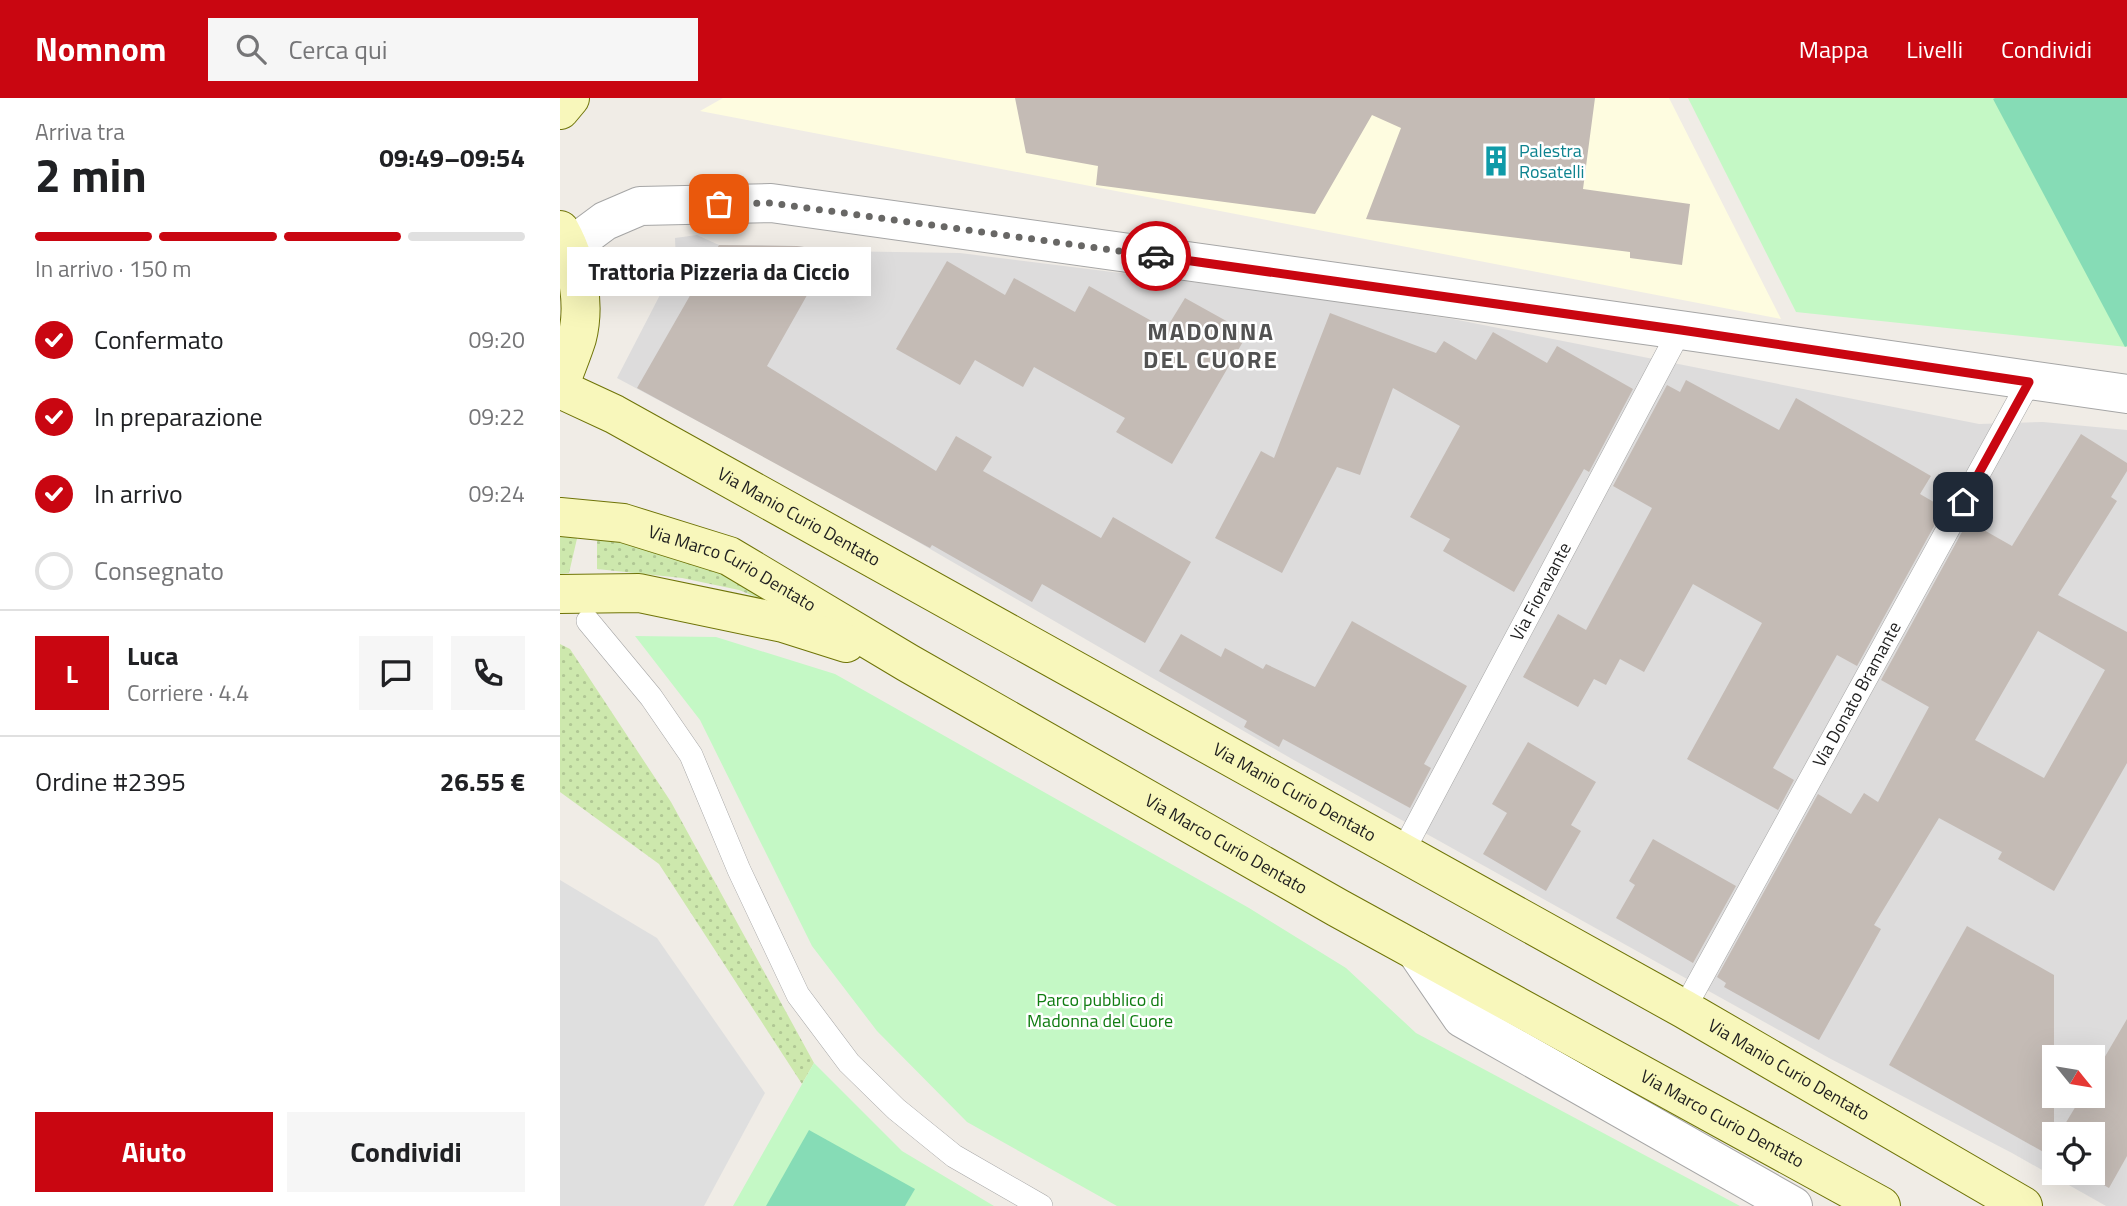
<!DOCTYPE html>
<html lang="it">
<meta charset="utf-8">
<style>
body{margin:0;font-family:"Titillium Web",sans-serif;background:#f6f6f6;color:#202124;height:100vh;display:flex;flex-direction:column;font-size:26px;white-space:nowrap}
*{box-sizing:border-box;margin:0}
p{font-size:23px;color:#757577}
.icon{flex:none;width:38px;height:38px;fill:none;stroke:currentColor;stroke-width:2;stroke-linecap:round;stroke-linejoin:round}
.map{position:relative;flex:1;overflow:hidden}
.sheet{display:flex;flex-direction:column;background:#fff;width:560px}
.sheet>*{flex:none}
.needle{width:46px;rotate:120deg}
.tools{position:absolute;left:1482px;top:947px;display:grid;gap:14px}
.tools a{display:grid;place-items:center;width:63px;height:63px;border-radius:0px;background:#fff;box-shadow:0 7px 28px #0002;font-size:35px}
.pin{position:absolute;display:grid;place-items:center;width:60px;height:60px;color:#fff;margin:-30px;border-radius:14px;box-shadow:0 4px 10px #0006}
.courier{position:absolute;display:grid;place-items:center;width:70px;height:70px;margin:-35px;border:5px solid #c90611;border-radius:50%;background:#fff;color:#222;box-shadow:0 2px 9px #0007}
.bubble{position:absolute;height:49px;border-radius:0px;background:#fff;box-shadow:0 7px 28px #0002;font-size:23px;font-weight:700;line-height:49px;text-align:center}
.overview em{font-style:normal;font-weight:700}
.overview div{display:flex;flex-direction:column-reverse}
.overview{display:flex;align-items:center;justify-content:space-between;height:119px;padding:0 35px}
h1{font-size:46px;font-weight:700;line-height:52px}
.bar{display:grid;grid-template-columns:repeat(4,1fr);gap:10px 7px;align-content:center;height:84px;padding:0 35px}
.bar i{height:9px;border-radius:5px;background:#e0e0e0}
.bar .on{background:#c90611}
.bar p{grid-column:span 4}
.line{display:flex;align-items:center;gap:18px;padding:0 35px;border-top:2px solid #e0e0e0}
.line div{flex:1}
.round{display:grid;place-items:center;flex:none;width:74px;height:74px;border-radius:0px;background:#f6f6f6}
ol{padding:0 35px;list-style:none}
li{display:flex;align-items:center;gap:21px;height:77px}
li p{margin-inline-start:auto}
li .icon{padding:7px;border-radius:50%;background:#c90611;color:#fff;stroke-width:4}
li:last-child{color:#757577}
li i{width:38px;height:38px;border:4px solid #e0e0e0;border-radius:50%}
.cta{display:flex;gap:14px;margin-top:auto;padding:14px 35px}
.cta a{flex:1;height:80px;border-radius:0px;background:#c90611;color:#fff;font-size:28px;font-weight:700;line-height:80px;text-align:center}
.cta a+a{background:#f6f6f6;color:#202124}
header{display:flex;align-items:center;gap:42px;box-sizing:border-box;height:98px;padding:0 35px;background:#c90611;color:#fff}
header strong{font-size:33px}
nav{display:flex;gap:38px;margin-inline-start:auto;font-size:24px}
.search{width:490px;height:63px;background:#f6f6f6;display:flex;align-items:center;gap:18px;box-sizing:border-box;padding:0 24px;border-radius:0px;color:#757577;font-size:26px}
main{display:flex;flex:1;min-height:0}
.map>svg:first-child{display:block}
.residential{fill:#dddcdc;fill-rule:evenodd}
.education{fill:#fefce0}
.grass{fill:url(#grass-dots)}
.park{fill:#c4f8c5}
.pitch{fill:#86dcb6}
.parking{fill:#dfdfdf}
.building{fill:#c4bbb5;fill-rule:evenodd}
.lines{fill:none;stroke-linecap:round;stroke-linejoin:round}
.lane-casing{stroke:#a6a6a6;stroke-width:24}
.street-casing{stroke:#a6a6a6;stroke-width:40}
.secondary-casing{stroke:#6f7408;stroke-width:40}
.lane{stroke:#fff;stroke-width:23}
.street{stroke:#fff;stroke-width:38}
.secondary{stroke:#f8f7bb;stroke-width:38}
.done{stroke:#686765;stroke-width:7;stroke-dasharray:0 12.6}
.route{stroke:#c90611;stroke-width:9}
.labels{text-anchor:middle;stroke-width:5;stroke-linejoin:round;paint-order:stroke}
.culture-label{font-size:18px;fill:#0d838f;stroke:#fff;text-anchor:start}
.street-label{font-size:18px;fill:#1f1f1f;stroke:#fff}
.park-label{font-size:18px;fill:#0f7c11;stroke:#fff}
.district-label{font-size:24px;font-weight:bold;letter-spacing:2px;fill:#525252;stroke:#fff}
</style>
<header>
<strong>Nomnom</strong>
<div class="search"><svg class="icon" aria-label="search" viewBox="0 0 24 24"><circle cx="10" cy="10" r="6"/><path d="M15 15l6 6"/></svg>Cerca qui</div>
<nav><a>Mappa</a><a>Livelli</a><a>Condividi</a></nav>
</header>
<main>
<section class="sheet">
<div class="overview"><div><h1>2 min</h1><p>Arriva tra</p></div><em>09:49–09:54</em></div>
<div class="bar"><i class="on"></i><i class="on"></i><i class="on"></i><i></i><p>In arrivo · 150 m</p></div>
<ol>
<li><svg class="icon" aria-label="check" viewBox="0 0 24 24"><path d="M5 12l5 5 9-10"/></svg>Confermato<p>09:20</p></li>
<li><svg class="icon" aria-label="check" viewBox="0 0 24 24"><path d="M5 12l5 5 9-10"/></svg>In preparazione<p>09:22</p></li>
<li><svg class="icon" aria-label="check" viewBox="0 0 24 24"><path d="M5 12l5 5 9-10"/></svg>In arrivo<p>09:24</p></li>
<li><i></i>Consegnato</li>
</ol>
<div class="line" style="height:126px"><b class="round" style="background:#c90611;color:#fff">L</b><div><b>Luca</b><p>Corriere · 4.4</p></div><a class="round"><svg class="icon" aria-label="chat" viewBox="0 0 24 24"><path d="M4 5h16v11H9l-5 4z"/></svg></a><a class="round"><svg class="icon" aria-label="phone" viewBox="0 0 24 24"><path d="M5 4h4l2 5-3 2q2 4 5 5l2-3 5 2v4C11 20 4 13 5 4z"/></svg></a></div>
<div class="line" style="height:91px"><div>Ordine #2395</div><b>26.55 €</b></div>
<div class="cta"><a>Aiuto</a><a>Condividi</a></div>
</section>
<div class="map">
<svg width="1567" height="1108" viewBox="0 0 1567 1108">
<defs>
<pattern id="grass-dots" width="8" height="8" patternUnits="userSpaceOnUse" patternTransform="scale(1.75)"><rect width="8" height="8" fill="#cde8ad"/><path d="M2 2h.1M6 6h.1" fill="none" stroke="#b0c794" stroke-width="1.8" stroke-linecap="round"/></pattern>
</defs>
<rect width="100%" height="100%" fill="#f0ece6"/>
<path class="residential" d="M137 137 159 147 237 148 272 153 400 155 705 193 893 221 1419 326 1483 324 1567 332V1108H1546L1452 1055 1269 960 732 661 291 405 57 280 116 166 115 140ZM1494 959H1533V998H1494ZM1494 1036H1533V1074H1494Z"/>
<polygon class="education" points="163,0 1109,0 1221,221 140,13"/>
<g class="grass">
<polygon points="0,430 19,432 9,475 0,476"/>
<polygon points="37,430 167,465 262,526 179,492 122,480 37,471"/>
<polygon points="0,546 10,551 111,704 254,965 242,986 99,766 0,694"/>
</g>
<g class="park">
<polygon points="1128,0 1567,0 1567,249 1236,214"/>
<polygon points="75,538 156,539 275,576 689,810 786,870 856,935 1180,1108 557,1108 407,1024 317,933 252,848 140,622"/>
<polygon points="254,965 342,1053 434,1108 173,1108"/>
</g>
<g class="pitch">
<polygon points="1435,0 1567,0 1567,248 1565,249 1433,1"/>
<polygon points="249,1032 355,1091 345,1108 206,1108"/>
</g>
<polygon class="parking" points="0,782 97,840 205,995 144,1108 0,1108"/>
<g class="building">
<polygon points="455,0 1035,0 1023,91 1130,106 1122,167 1070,160 1070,154 806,121 841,30 812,17 755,116 536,87 538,68 466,55"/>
<polygon points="159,147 237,148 272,153 207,268 376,373 396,338 432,359 423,373 541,440 553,419 631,464 585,545 482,486 472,504 372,447 370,450 77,290"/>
<polygon points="387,163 445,197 454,180 515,214 529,188 606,231 625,200 688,235 612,366 556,334 565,320 474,269 463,289 415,262 400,287 336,251"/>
<polygon points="770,215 876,255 884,243 916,262 933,234 987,265 997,248 1073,291 1029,374 1024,371 954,494 883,453 890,441 850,419 900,328 833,290 800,377 777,369 722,475 655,440 701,353 714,360"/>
<polygon points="1126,282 1219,332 1236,300 1371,378 1360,396 1384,410 1297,568 1277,557 1213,670 1234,682 1218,712 1127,661 1202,525 1133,486 1084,574 1060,561 1046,587 1034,581 1018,609 963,579 998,516 1026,532 1092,410 1053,388 1107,287 1120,294"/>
<path d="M1521 336 1567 365V373L1551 399 1557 403 1498 497 1567 534V665L1494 793 1438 761 1442 754 1379 720 1314 827 1321 831 1259 942 1164 889 1166 885 1157 879 1258 696 1291 716 1304 695 1318 704 1369 609 1321 582 1408 423 1452 448ZM1478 533 1545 572 1484 680 1415 642Z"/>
<polygon points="792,523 907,588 864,666 871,670 850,710 723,641 719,649 684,629 687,623 599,573 621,536 661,559 665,550 703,571 706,566 755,589"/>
<polygon points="968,644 1036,684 1011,727 1021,733 986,793 923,756 947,715 932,706"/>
<polygon points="1093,741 1176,788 1133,865 1056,820 1075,787 1069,783"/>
<polygon points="1407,828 1494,877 1494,1060 1329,967"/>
<polygon points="1567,921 1567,1058 1549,1090 1521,1074 1533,1074 1533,1036 1499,1036 1522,998 1533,998 1533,979"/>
</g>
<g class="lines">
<g class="lane-casing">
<g id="lane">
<polyline points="28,523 91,599 131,657 179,772 238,897 289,965 336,1011 394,1058 481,1108"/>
<path id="s1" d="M842 755 1120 232"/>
<path id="s2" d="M1124 911 1469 284"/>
</g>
</g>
<g class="street-casing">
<g id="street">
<polyline points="10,149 45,123 80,108 211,105 1120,232 1567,296"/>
<polyline points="856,853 902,920 1233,1108"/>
</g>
</g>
<g class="secondary-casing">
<g id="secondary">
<polyline points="0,12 10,0"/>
<path d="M0 132C17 162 26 205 17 240 12 256 5 272 0 287"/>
<path id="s3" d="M0 291 54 316 1124 911 1463 1108"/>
<path id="s4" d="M0 419 63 425 169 458 348 565 778 810 1321 1108"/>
<polyline points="0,496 79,495 223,525 286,545"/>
</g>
</g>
<use href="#lane" class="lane"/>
<use href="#street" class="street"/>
<use href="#secondary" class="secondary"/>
</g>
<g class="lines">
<polyline class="done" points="159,106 211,105 596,158"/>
<polyline class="route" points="596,158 1121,232 1469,284 1403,404"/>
</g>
<defs>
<g id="building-bare" transform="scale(2.415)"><path d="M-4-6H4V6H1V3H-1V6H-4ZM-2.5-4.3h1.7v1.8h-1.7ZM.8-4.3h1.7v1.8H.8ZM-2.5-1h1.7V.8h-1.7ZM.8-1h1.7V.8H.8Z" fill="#0f9aa8" stroke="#fff" stroke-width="2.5" paint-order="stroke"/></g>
</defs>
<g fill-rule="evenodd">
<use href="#building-bare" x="936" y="63"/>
</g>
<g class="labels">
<g class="culture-label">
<text x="959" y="59">Palestra<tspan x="959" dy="21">Rosatelli</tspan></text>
</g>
<g class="street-label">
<text dy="6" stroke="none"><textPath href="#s3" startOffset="271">Via Manio Curio Dentato</textPath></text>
<text dy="6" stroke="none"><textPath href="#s4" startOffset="182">Via Marco Curio Dentato</textPath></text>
<text dy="6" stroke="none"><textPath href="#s1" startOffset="296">Via Fioravante</textPath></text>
<text dy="6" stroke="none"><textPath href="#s2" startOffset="359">Via Donato Bramante</textPath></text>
<text dy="6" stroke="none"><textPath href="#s3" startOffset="838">Via Manio Curio Dentato</textPath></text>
<text dy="6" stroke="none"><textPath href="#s4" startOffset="749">Via Marco Curio Dentato</textPath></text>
<text dy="6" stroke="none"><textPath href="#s3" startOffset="1405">Via Manio Curio Dentato</textPath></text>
<text dy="6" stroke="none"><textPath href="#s4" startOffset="1316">Via Marco Curio Dentato</textPath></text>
</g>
<g class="park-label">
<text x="540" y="908">Parco pubblico di<tspan x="540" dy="21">Madonna del Cuore</tspan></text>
</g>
<g class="district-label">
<text x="651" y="242">MADONNA<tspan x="651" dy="28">DEL CUORE</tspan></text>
</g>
</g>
</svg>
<div class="tools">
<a><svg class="needle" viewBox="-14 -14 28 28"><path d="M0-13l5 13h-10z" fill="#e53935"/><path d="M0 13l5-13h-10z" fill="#757577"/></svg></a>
<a><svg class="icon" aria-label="locate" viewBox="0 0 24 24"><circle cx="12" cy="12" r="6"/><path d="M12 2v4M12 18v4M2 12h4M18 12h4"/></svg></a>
</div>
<div class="pin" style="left:159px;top:106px;background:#ea580c"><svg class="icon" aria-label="bag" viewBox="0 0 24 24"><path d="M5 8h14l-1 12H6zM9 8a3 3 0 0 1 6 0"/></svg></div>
<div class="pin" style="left:1403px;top:404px;background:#1f2937"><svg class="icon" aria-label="home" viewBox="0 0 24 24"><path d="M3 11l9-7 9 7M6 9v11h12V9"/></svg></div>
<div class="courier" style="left:596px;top:158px"><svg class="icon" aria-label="car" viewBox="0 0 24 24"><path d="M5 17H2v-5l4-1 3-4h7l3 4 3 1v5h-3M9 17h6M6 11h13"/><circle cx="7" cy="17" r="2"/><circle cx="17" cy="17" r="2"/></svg></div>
<div class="bubble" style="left:7px;top:149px;width:304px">Trattoria Pizzeria da Ciccio</div>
</div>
</main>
